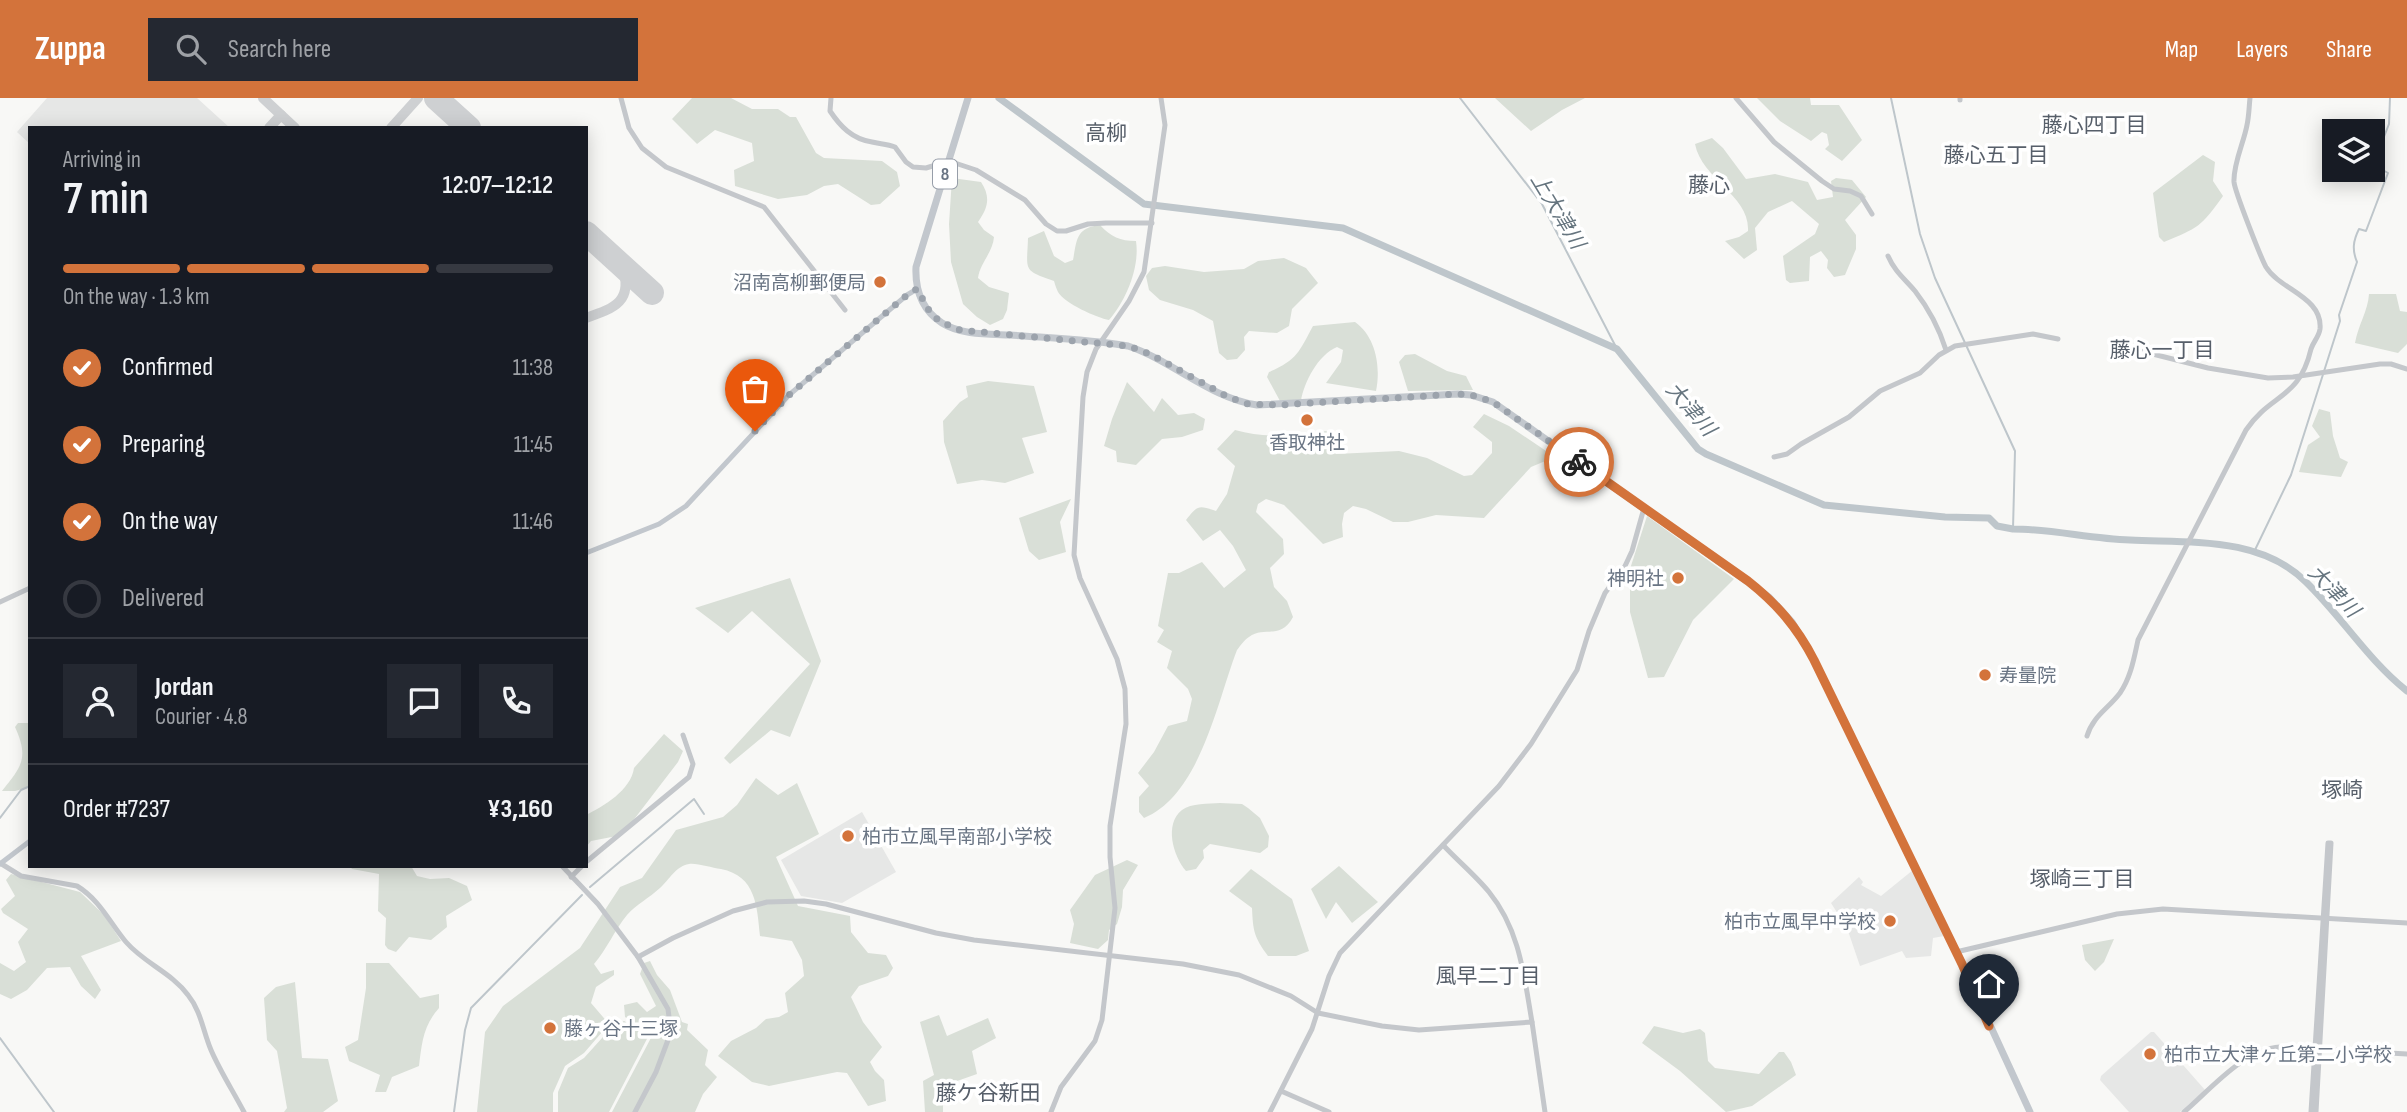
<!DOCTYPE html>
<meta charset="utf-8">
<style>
body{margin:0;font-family:"Sofia Sans Condensed","Noto Sans JP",sans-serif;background:#242831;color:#f1f3f6;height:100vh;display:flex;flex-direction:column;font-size:26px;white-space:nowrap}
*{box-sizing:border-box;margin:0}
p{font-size:23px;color:#9ea1a6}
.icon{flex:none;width:38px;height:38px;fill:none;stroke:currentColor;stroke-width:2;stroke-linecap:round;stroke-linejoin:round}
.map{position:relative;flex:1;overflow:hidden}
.drawer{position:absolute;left:28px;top:28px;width:560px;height:742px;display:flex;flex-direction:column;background:#171b24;border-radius:0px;box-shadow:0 4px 18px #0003}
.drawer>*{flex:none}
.fabs{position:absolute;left:2322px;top:21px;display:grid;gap:14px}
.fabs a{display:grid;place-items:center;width:63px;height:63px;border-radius:0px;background:#171b24;box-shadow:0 4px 18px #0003;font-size:35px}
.pin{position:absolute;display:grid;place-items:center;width:60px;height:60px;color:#fff;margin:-72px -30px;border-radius:50% 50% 50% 0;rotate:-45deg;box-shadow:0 0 7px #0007}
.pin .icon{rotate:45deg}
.courier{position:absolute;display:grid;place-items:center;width:70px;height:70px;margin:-35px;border:5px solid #d3733b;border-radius:50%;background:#fff;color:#222;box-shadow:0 2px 9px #0007}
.summary em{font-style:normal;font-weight:600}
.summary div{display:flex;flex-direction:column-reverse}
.summary{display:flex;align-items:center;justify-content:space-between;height:119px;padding:0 35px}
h1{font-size:46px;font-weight:600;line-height:52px}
.bar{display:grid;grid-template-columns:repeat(4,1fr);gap:10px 7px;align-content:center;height:84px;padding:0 35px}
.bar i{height:9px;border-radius:5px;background:#363941}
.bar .current{background:#d3733b}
.bar p{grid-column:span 4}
.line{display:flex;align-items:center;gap:18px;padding:0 35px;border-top:2px solid #363941}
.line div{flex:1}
.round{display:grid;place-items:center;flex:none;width:74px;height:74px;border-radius:0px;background:#242831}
ol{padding:0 35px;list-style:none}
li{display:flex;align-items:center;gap:21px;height:77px}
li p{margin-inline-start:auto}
li .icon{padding:7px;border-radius:50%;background:#d3733b;color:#fff;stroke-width:4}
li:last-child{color:#9ea1a6}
li i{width:38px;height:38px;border:4px solid #363941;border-radius:50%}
header{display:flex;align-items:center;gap:42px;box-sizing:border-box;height:98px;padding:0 35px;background:#d3733b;color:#fff}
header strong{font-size:33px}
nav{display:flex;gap:38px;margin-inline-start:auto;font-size:24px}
.search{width:490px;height:63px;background:#242831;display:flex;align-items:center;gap:18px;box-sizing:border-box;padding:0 24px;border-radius:0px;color:#9ea1a6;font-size:26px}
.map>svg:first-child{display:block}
.built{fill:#e6e7e6}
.green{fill:#d9dfd7}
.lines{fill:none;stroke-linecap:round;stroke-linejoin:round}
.stream{stroke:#bec6cb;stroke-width:2}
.river{stroke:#bec6cb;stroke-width:7}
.taxiway{stroke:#ced0d2;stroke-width:10}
.runway{stroke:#ced0d2;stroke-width:24}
.tertiary{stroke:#c4c7cb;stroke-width:5}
.secondary{stroke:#c2c7cd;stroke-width:5}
.primary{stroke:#c2c7cd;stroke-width:7}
.done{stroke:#9ca3ac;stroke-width:7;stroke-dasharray:0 12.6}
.route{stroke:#d3733b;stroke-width:9}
.poi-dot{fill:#d3733b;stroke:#fff;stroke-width:2.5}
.labels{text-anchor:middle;stroke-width:7;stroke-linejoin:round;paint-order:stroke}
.shield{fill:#fff;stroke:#979ea9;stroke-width:2}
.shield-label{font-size:18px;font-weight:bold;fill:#6a7584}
.poi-label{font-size:19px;fill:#6a7584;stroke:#fff;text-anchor:start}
.neighbourhood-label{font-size:21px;fill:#575f6a;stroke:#fff}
.water-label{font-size:21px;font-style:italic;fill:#66757f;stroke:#fff}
</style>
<header>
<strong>Zuppa</strong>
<div class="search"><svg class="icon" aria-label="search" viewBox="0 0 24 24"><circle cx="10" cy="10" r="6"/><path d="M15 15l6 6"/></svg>Search here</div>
<nav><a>Map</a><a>Layers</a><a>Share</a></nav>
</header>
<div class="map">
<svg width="2407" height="1014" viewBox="0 0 2407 1014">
<rect width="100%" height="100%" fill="#f8f8f6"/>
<g class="built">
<polygon points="47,0 197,0 230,30 30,30 30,46 17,34"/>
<polygon points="862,714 896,774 842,805 801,798 781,762"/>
<polygon points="1913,772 1944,838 1933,840 1931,858 1906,860 1902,853 1860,868 1847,830 1831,805 1859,779 1863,784 1861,787 1881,798"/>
<polygon points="2151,934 2154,934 2205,992 2180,1014 2129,1014 2100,982 2101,978"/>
</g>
<g class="green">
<polygon points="692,0 731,0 752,11 778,11 790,19 796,19 816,55 824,60 882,63 897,74 900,88 880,106 871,107 838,86 824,88 807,97 778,101 735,88 734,72 754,63 752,45 715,32 697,46 672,21"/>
<polygon points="1495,0 1585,0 1562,12 1531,33"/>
<polygon points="1757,0 1810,0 1811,7 1839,7 1862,42 1842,63 1825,51 1829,47 1827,36 1822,34 1811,43 1780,23"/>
<path d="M1712 40 1723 50 1746 81 1775 76 1808 84 1817 102 1833 99 1831 83 1836 80 1852 82 1866 99 1845 122 1856 137V151L1845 177 1834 179 1827 170 1828 162 1821 153 1810 159 1809 183 1790 185 1786 182 1783 158 1815 136 1819 126 1792 103 1768 114 1755 130 1757 152 1744 161 1725 143 1739 139 1748 133C1750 97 1702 82 1695 46Z"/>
<path d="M2203 57 2215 64 2213 83 2223 98C2201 129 2198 130 2164 144L2159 139 2153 95Z"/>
<path d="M952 80 981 84C991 99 988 110 978 124L984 132 994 139C993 154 980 165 978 180L989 189 1009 195 1007 212 1003 221 990 227 977 219 963 206 951 164 949 126Z"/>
<path d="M1100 127C1111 139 1120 143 1136 143 1140 169 1126 203 1109 222 1097 220 1064 205 1058 194 1056 190 1055 186 1054 183 1022 172 1027 173 1028 140L1044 133 1054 158 1065 165 1073 162C1077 141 1076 130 1100 127Z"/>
<polygon points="1284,160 1306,170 1318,185 1292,211 1289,228 1277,235 1249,233 1244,239 1245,252 1237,261 1227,262 1219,255 1213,223 1193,212 1160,202 1149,192 1146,178 1152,170 1165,168 1204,174 1244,171 1258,163"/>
<path d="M2369 196H2396L2400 213 2407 214V246L2398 255 2355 245C2358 227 2368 213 2369 196Z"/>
<path d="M1355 224C1376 239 1381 269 1376 293L1326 285 1341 264 1343 252 1337 249C1318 257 1304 284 1301 303H1280L1267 279 1269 274C1297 262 1299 254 1313 228Z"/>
<polygon points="1415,256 1447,273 1466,278 1473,292 1408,293 1399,264 1405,257"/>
<polygon points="988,283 1034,288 1047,334 1022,340 1034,375 1005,385 982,382 957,386 944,344 943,323 960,304 968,299 966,288"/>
<polygon points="1127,284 1154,314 1162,300 1178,317 1194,315 1205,321 1203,332 1182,339 1162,341 1136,367 1117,364 1116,353 1104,348 1112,321"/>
<polygon points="2319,311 2330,314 2333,338 2340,360 2348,364 2341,379 2299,374 2308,347 2320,339 2312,328"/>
<path d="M1484 316 1509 328 1555 359 1531 369 1484 420 1436 417 1408 424H1393L1366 411 1353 408 1344 415 1342 426 1343 439 1323 446 1284 407 1266 401 1258 406 1256 414 1283 441 1284 456 1270 470 1274 489 1287 503 1293 519C1280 543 1265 527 1249 539 1244 542 1240 548 1237 552 1217 604 1200 697 1144 720L1139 714V699L1149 688 1138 675 1154 654 1168 628 1187 623 1192 601 1188 591 1167 570 1172 553 1157 544 1164 532 1158 528 1168 475H1179L1202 464 1224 490 1246 472 1233 448 1220 432 1203 443 1186 422C1198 407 1198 407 1216 413L1227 396 1235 368 1217 351 1235 332C1266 341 1295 337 1327 333L1336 356 1399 353 1427 360 1464 378 1472 377 1492 355V344L1473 329Z"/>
<polygon points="1071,401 1060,424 1066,454 1039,462 1029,453 1019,420"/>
<polygon points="1647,418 1734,481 1693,522 1664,579 1648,580 1630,514 1630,471"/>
<polygon points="790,480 821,563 790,639 771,632 730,666 724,660 810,566 752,513 728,535 695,510"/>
<path d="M18 625H30V689L15 693H2C22 668 29 660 15 629Z"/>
<path d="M664 636 683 653 678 664 622 737 591 743 586 749V717C604 708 631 692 634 670Z"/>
<path d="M756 680 778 697 797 685 819 736 776 759 798 808 850 818 851 834 868 855 886 857 893 870 888 878 859 888 851 899 863 924 882 949 870 964 875 973 884 982 886 1003 868 1008 847 975 837 974 769 988 752 984 718 958 731 943 756 930 766 921 779 919 788 914 785 895 804 878 802 862 792 843 760 838C757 808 756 778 721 771 711 770 698 765 689 766 676 768 669 782 660 790 649 800 637 806 627 817 614 833 607 851 594 866L601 876 614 872V877L596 889 591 905 609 926 584 955 565 968 553 995V1014H477L485 934 503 908 580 850 620 789 642 780 676 732 723 719 737 707Z"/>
<path d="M1220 705 1242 706 1248 710 1260 720 1269 738 1268 749 1260 755 1210 746 1203 752 1204 760 1196 771 1186 773C1173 758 1164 726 1182 712 1191 705 1209 706 1220 705Z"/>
<polygon points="1127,762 1138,767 1123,792 1122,809 1117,826 1109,832 1108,842 1098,851 1070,845 1074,826 1070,812 1095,777"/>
<polygon points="350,768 411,768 417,778 430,781 449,780 467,788 472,802 446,818 447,829 431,842 409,839 396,854 388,851 385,847 386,820 378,813 379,776 352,771"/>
<polygon points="1339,768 1378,804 1352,825 1336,804 1326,821 1311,791"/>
<path d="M1251 771 1292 801 1309 853 1296 858H1268C1254 839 1253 833 1252 810L1229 793Z"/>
<polygon points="11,776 80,794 104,817 121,843 81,858 101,892 95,901 81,888 70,869 47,870 27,892 11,901 0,896 0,865 14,873 26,864 18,844 28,831 3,815 1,811 15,798 6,782"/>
<polygon points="2114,841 2104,864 2095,873 2085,862 2082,847"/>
<polygon points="650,863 657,877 670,892 682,924 688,926 687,932 708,952 705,967 717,979 703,996 695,1014 612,1014 653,936 625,919 624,907 637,904 647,914 656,908 640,876 644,865"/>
<path d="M366 865H389L420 900 439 896V910C423 928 422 945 419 968L392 979 386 994H375L380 977 349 963 345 949 358 942 366 890Z"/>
<polygon points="295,884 302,960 328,961 338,1003 323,1014 284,1014 287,1010 277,953 267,942 264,900 276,889"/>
<polygon points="939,917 947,938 988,920 996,940 972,953 977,976 943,988 943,1014 925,1014 923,983 934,977 920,924"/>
<polygon points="624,923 649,937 609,1014 558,1014 558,994 568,970 584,960 612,929"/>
<polygon points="1654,928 1683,935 1700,931 1705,935 1708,963 1715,970 1759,976 1779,954 1784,954 1791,964 1796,977 1752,1008 1726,1014 1680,973 1642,945"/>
</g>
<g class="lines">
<g class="stream">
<polyline points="1460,0 1542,106 1617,251"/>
<polyline points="1891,0 1920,136 1935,180 2015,353 2013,431"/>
<path d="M2254 454 2291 377 2340 223 2339 217 2357 164C2352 152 2353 143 2359 131L2366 133 2388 75 2381 71 2383 56 2380 49 2389 26 2390 0"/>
<polyline points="0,720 21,692 30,688"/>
<polyline points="590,789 694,701 704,716"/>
<polyline points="0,940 54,1014"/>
<polyline points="454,1014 465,932 471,910 582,797"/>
</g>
<path class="river" d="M999 0 1144 106 1343 130 1617 251 1698 351 1706 356 1824 407 1945 419 1989 420 1997 428 2013 431C2052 431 2091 441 2130 442 2189 445 2260 438 2306 484 2342 519 2368 562 2407 593"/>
<g class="taxiway">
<polyline points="263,0 295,30"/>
<polyline points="269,30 281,17"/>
<polyline points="391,30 418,0"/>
<path d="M586 220C615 210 634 203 622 168"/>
</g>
<g class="runway">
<polyline points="436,0 469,30"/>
<polyline points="586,135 652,195"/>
</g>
<g class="tertiary">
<polyline points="621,0 629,30 642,50 666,69 764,109 845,212"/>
<path d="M831 0 830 13C840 28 852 41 872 44 880 46 887 46 895 49L906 64 913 69 926 70 949 63 976 72 1025 102 1046 126 1057 133H1066L1088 126 1106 125H1152"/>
<polyline points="1736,0 1774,44 1822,83 1834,91 1850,93 1861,98 1872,116"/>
<polyline points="1960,2 1960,0"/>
<path d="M1888 158C1895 174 1905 181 1915 193 1929 211 1939 230 1946 252"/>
<polyline points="2133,251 2208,270 2268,280 2293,279 2380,266 2391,266 2407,271"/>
<polyline points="1774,359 1787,356 1801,346 1849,319 1880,293 1920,275 1939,257 1955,248 2033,236 2058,241"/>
<polyline points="0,504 30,490"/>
<path d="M2087 638C2093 618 2108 611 2120 595 2131 579 2134 560 2138 542L2246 332C2271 295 2299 302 2311 251 2313 244 2319 239 2320 231 2323 199 2280 192 2266 169 2261 160 2235 94 2234 84 2233 66 2244 44 2247 27 2249 18 2249 9 2250 0"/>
<path d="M1443 747C1458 763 1476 778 1489 794 1520 832 1524 878 1532 924"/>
<polyline points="586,764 689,679 693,666 683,637"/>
<path d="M0 765 21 778 77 788C100 802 110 825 126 844 144 865 172 875 188 897 201 913 203 933 211 952 220 973 233 993 244 1014"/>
<polyline points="562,768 598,806 638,859 668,911 670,927 668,942 656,974 635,1014"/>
<polyline points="571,779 582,768"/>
<polyline points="1956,854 2117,816 2163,811 2407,825"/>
<polyline points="638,859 673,840 733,813 767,804 804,803 826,806 936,835 974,842 1183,866 1239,877 1291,898 1318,915 1382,928 1419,932 1532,924 1545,1014"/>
<polyline points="1281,993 1329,1014"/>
<polyline points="1051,1014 1061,989 1095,943 1102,922 1115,810 1110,759 1110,728 1126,626 1125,591 1117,561 1080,480 1074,457 1083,299 1087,274 1096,251 1129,203 1144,174 1165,27 1161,0"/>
<polyline points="1270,1014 1312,931 1329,878 1340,855 1499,688 1531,646 1577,572 1589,533 1605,495 1625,468 1632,453 1644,410"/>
<path d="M2184 1014C2211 991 2244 951 2280 949L2407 956"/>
<polyline points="2311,1014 2328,745 2331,745 2316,1014"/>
</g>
<g class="secondary">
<polyline points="586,455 659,426 686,408 789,297 907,197 917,191"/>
<polyline points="0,766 30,743"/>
</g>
<path class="primary" d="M968 0 916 169C915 191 922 212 942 225 961 237 988 236 1010 237 1049 240 1089 241 1128 248 1173 263 1210 300 1257 307L1458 296 1471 297 1493 304 1769 499 1792 524 1814 562 1962 866 2030 1014"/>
</g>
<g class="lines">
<polyline class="done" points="755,333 789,297 907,197 917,191 931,216 941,224 960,232 1128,248 1150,256 1228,299 1248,306 1279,307 1458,296 1471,297 1493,304 1579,364"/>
<path class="route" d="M1579 364 1748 483C1777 506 1797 529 1814 562L1962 866 1989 928"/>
</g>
<g class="poi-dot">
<circle cx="880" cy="184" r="7"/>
<circle cx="1307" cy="322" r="7"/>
<circle cx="1678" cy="480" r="7"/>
<circle cx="1985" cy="577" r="7"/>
<circle cx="848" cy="738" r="7"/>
<circle cx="1890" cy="823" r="7"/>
<circle cx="550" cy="930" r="7"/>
<circle cx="2150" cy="956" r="7"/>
</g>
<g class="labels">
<rect class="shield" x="933" y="61.5" width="24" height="29" rx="5"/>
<g class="shield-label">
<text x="945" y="82">8</text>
</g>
<g class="poi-label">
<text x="866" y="191" text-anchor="end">沼南高柳郵便局</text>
<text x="1307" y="351" text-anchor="middle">香取神社</text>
<text x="1664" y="487" text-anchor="end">神明社</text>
<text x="1999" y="584">寿量院</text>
<text x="862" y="745">柏市立風早南部小学校</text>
<text x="1876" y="830" text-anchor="end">柏市立風早中学校</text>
<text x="564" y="937">藤ヶ谷十三塚</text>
<text x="2164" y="963">柏市立大津ヶ丘第二小学校</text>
</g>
<g class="neighbourhood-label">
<text x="2094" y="34">藤心四丁目</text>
<text x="1106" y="42">高柳</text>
<text x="1996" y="64">藤心五丁目</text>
<text x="1709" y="94">藤心</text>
<text x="2162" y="259">藤心一丁目</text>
<text x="2342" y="699">塚崎</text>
<text x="2082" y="788">塚崎三丁目</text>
<text x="1488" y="885">風早二丁目</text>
<text x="988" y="1002">藤ケ谷新田</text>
</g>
<g class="water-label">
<text transform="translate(1558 113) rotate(59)" y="7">上大津川</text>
<text transform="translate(1691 311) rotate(49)" y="7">大津川</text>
<text transform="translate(2334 493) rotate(46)" y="7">大津川</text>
</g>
</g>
</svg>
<div class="fabs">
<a><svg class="icon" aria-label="layers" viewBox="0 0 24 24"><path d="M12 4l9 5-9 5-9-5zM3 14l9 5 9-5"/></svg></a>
</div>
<div class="pin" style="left:755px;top:333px;background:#ea580c"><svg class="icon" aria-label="bag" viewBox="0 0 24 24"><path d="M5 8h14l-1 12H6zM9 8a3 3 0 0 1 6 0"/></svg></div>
<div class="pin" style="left:1989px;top:928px;background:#1f2937"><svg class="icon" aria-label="home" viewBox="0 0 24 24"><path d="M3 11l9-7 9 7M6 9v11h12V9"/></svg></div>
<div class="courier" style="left:1579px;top:364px"><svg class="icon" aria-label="bike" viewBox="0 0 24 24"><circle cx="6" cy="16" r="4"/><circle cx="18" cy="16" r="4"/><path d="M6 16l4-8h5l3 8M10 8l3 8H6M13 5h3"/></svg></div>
<section class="drawer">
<div class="summary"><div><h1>7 min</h1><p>Arriving in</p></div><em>12:07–12:12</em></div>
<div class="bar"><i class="current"></i><i class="current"></i><i class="current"></i><i></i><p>On the way · 1.3 km</p></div>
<ol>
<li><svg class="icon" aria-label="check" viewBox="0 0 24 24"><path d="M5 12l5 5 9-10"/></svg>Confirmed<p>11:38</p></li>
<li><svg class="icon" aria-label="check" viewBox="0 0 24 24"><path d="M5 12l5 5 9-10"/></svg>Preparing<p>11:45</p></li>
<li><svg class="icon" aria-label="check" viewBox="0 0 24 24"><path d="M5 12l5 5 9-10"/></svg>On the way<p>11:46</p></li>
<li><i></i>Delivered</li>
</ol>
<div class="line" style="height:126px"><a class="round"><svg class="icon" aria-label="person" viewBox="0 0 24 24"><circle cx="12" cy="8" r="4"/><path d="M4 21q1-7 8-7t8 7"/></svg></a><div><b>Jordan</b><p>Courier · 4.8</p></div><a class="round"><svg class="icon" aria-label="chat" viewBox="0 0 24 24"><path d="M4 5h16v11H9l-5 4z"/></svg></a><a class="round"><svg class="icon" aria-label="phone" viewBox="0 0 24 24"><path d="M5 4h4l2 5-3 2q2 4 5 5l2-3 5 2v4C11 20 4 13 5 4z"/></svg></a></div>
<div class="line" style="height:91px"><div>Order #7237</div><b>¥3,160</b></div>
</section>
</div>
